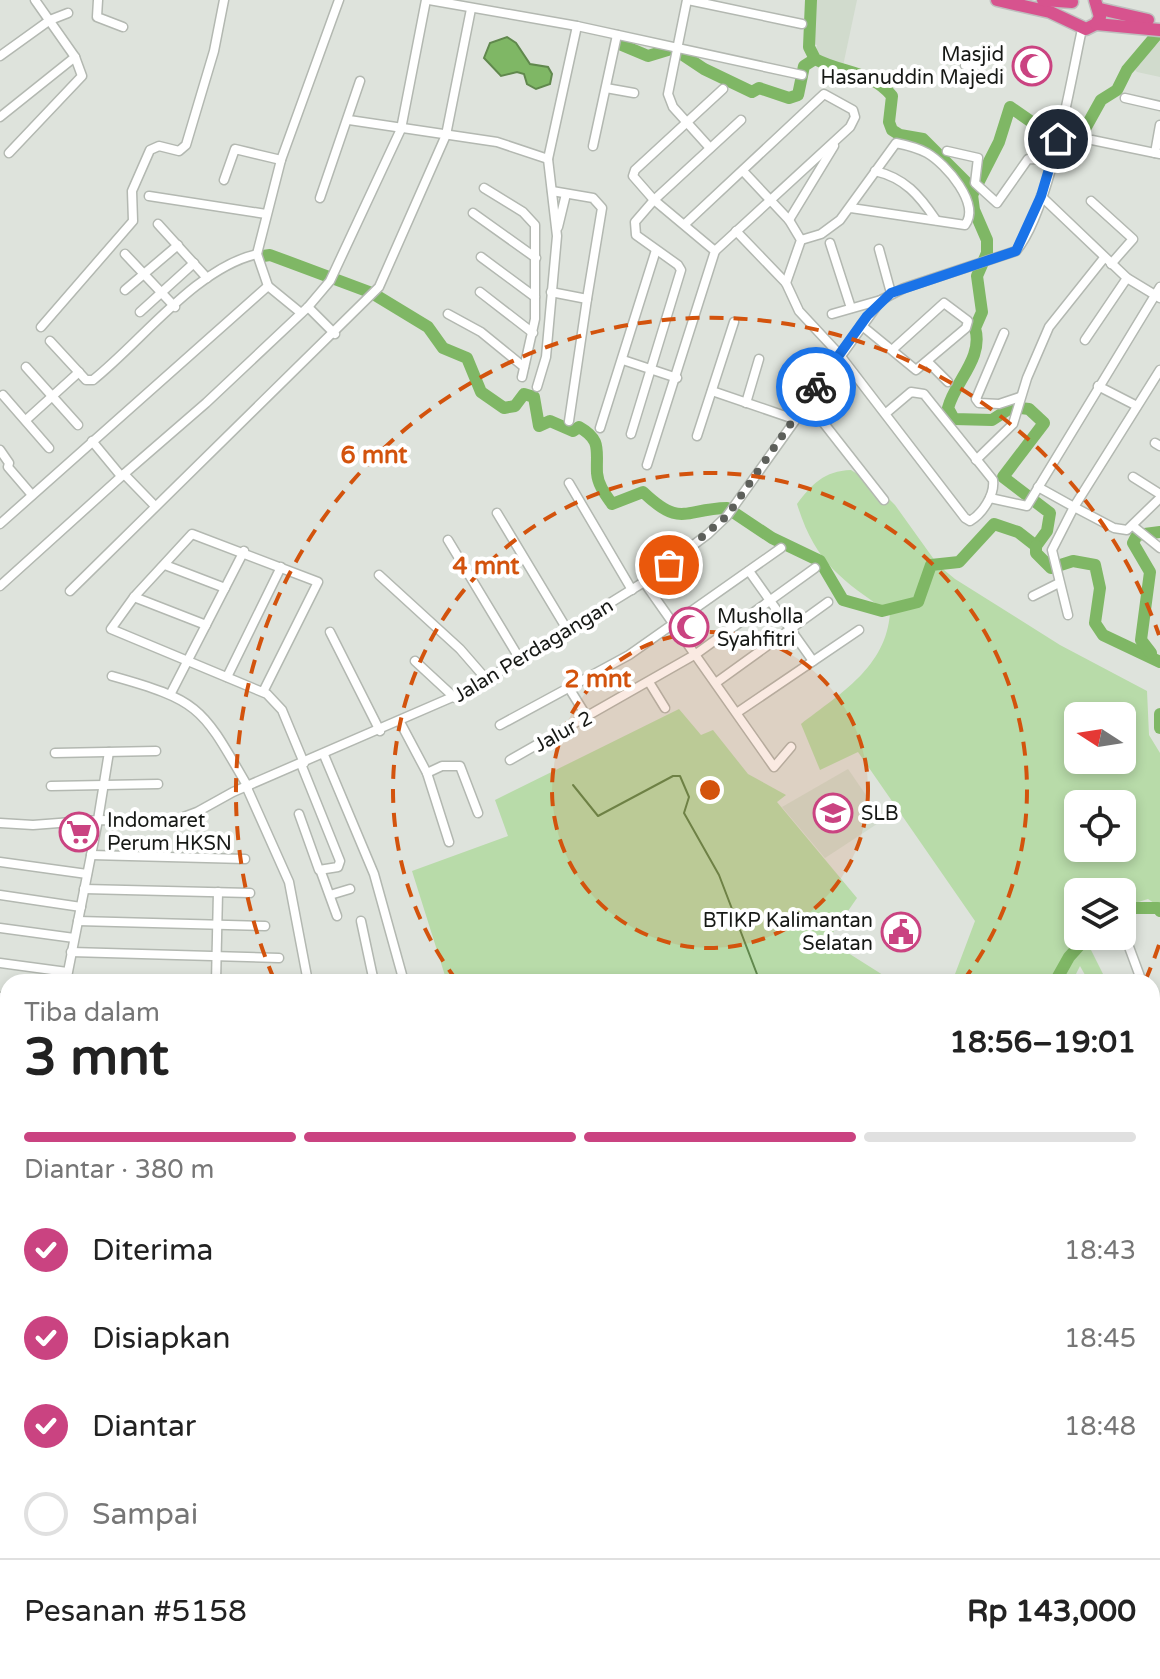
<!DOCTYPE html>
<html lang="id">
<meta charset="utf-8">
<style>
body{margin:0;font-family:"Varela Round",sans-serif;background:#f2f2f2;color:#222;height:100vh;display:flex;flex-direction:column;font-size:30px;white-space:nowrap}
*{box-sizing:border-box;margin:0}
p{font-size:26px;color:#767676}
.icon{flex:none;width:44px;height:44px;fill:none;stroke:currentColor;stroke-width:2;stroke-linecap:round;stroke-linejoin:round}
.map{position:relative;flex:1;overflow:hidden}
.drawer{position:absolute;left:0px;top:974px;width:1160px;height:706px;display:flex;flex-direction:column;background:#fff;border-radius:24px 24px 0 0;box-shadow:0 4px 12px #0003}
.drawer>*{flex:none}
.needle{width:52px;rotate:282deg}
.buttons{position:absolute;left:1064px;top:702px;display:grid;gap:16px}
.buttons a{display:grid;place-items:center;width:72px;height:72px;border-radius:12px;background:#fff;box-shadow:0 4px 12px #0003;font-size:40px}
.pin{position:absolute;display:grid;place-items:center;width:68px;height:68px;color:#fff;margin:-34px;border:4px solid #fff;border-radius:50%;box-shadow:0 2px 8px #0007}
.courier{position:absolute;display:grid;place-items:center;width:80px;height:80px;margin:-40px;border:6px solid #1a73e8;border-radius:50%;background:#fff;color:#222;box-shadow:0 2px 10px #0007}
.headline em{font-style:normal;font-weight:700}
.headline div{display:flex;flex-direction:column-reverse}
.headline{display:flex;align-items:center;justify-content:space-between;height:136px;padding:0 24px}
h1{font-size:52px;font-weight:700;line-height:60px}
.bar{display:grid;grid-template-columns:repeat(4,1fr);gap:12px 8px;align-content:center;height:96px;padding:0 24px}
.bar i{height:10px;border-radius:6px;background:#e0e0e0}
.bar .active{background:#ca4381}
.bar p{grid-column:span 4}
.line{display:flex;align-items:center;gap:20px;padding:0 24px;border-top:2px solid #e0e0e0}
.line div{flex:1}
ol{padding:0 24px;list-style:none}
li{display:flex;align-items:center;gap:24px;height:88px}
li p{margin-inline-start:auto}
li .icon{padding:8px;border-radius:50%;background:#ca4381;color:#fff;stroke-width:4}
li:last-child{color:#767676}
li i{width:44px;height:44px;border:4px solid #e0e0e0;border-radius:50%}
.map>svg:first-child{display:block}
.built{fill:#d1dbcd}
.green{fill:#b8dba9;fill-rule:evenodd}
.water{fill:#7fb765;stroke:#60884d;stroke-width:2}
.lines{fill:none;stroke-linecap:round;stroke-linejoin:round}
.stream{stroke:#60884d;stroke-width:2}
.river{stroke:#7fb765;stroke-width:12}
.minor-casing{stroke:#b3b8b1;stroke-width:11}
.major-casing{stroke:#bebfbe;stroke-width:13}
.highway-casing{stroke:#bebfbe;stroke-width:15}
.minor{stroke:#fff;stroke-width:8}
.major{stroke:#e798bb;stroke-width:10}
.highway{stroke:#d7538e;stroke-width:12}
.done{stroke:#5d605b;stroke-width:8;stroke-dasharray:0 14.4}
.route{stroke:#1a73e8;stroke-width:10}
.ring{fill:none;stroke:#d3530d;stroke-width:4;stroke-dasharray:14 10}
.labels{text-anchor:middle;stroke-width:8;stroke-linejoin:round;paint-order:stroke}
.poi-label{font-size:20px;fill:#171916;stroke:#fff;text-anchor:start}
.street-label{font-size:20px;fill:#171916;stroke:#fff}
.centre{fill:#d3530d;stroke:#fff;stroke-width:4}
.ring-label{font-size:24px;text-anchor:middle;font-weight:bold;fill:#d3530d;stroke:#fff;stroke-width:8;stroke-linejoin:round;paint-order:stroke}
</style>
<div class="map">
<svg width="1160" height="1679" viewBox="0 0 1160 1679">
<rect width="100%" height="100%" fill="#dee3dc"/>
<g class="built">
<polygon points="816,0 857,0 843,66 814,60 817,45 807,43"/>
<polygon points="1160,41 1160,77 1137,72 1133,68"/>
<polygon points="848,769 883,820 825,858 782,807"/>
<polygon points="1152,1331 1160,1336 1160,1426 1152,1419"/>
</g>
<g class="green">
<path d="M851 470 875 485 895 505 938 565 955 579 1060 645 1147 691 1149 735 1160 753V907L1148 899 1122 907V892H1078V936H1084L1107 982H1089L1080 966 1072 982H952L975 921 858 752 820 770 801 724C841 693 886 667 890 613 841 580 815 562 797 504 812 484 824 471 851 470ZM1078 716H1122V760H1078ZM1078 804H1122V848H1078Z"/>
<polygon points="679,709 701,735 713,730 748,774 786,795 777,802 857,898 832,934 845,951 894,982 447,982 412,871 508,836 495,800"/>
<polygon points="1152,1067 1160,1083 1160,1185 1152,1180"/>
<polygon points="1,1243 8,1247 8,1308 2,1328"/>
</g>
<polygon class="water" points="507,37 516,43 530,64 548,67 552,74 550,84 536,89 527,84 524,74 517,72 501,76 484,58 490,43"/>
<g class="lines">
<polyline class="stream" points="573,785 598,816 673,776 680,776 689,797 684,813 719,875 760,982"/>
<g class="river">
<path d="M811 0 809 47 815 59C841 73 872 71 892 96L889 122 892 130 900 135 923 139 971 187 974 210 987 240V253L977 276 982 312 975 328C984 358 955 381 948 408L954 419 992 420 1012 407 1029 409 1044 423 1003 477 1050 513 1047 531 1036 546"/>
<polyline points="617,43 648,56 671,49"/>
<polyline points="677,51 704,69 752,92 759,88 789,98 798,95 804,66 815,59"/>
<polyline points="972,195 999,142 1010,107 1046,132 1081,136 1101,100 1117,90 1127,70 1160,31"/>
<path d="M263 256 270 255 372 293 428 327 443 348 467 358 481 392 504 408 515 406 524 394 534 397 539 426 550 421 573 431 579 427C602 440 596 450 597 473 598 485 605 494 612 504L643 492C681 528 683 509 727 508L772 538 820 561 843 600 882 611 918 602 931 565 959 562 994 524 1018 532 1036 546"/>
<polyline points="1036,546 1036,553 1051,568 1073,561 1095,565 1100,588 1095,623 1103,635 1160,662"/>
<polyline points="1151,653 1141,640 1150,572 1133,543 1137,535 1160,532"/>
<polyline points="1160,714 1160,728"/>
<polyline points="1122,913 1134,908 1158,908 1160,911"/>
<polyline points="1055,982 1069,957 1088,936"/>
<polyline points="1152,1537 1160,1527"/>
<polyline points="937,1672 940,1679"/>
<polyline points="1058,1672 1059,1679"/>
<polyline points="458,1679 459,1672"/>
</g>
<g class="minor-casing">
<g id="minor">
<polyline points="98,0 97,17 123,27"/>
<polyline points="429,0 577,26 802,75"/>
<polyline points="687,0 668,94 673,107 710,148"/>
<polyline points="688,0 802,24"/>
<polyline points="0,56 50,20 68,13"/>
<polyline points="965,65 974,67"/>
<polyline points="606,88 634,93"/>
<polyline points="1125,98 1160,106"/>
<polyline points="0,117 75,57"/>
<polyline points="349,120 497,142 548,159"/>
<polyline points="1092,140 1160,154"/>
<polyline points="593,146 617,35"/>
<polyline points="947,151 978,158 975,183 997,203 1028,159 1052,160"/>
<polyline points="9,153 82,76 75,57 35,0"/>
<polyline points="1155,153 1160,125"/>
<polyline points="743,171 789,220 801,240 786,283"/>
<path d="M875 171C905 178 919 195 936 220"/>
<polyline points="224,180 235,149 281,160"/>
<polyline points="484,188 523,212 535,225 535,319 522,377"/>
<polyline points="149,196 266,214"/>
<polyline points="1041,196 1127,278 1160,298"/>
<polyline points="320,198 360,81"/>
<polyline points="1091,201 1133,239 1111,264"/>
<polyline points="473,213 536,258"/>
<polyline points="789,220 834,146"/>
<polyline points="158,224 207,278"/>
<polyline points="685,224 824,94 853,110 855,117 850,127 715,251"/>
<polyline points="558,227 566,194"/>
<path d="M736 231 786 283 799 311 839 354 965 518 970 521C982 514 995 495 993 480L924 394 911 392 885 414"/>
<path d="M801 240 821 234 840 220 896 143C906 145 918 148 927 153 946 164 981 204 965 225L851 208"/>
<polyline points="830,243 851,308"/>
<polyline points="879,249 891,293"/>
<polyline points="125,254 175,307"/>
<polyline points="481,257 535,297"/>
<polyline points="125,290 178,245"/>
<polyline points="480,292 533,333"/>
<polyline points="551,292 587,299 602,208 593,198 552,191"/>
<polyline points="308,307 335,334"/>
<polyline points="140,312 194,263"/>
<polyline points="301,313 268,286 257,254 281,160 339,0"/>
<polyline points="448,314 481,332 524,367"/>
<polyline points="832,314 881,300"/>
<polyline points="861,325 916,370 966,328 968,321 944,303 892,350"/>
<polyline points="41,327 133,221 132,191 150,150 159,146 179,151 186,145 214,51 224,0"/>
<polyline points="1004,333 976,399 979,403 999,404 1020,397"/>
<polyline points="1085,340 1127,278"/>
<path d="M50 341 86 380H93C142 341 196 268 257 254"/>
<polyline points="623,360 677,378"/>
<polyline points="928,362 948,382"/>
<polyline points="26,367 78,425"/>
<polyline points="786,375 884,500"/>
<polyline points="1098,386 1137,406"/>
<polyline points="537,387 546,357 557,236 548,159 577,26"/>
<polyline points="712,391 794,419"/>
<polyline points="3,395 49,448"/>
<polyline points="746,403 759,359"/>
<polyline points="26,420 79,372"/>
<polyline points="569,421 587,299"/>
<polyline points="600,428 656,250"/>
<polyline points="631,434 681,270 678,265 636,235 635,222 654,200 741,120"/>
<polyline points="697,436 734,322"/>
<polyline points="92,441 121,476"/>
<polyline points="1155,443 1160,446"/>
<polyline points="0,450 9,463 8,467 32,495"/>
<polyline points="976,460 1013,424 1027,378 1049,327 1104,258"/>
<polyline points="647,465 715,251 654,200 633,176 635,170 723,89"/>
<polyline points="124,474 206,403 308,307 330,281 401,129 426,0"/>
<polyline points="1133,477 1160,494"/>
<polyline points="569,483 632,590"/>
<polyline points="1038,487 1074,507 1160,370"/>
<polyline points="990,498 1027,506 1160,287"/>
<polyline points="497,513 568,631"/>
<polyline points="0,524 268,286"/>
<polyline points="1133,526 1160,548"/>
<polyline points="448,540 521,661"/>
<polyline points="165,565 225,588"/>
<polyline points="749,571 813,661"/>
<polyline points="379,575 460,649 487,680"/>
<polyline points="644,582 774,767 791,747"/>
<polyline points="0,586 124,474 155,506"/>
<polyline points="70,591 379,287 446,135 471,9"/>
<polyline points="1033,596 1059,583"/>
<polyline points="134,597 206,625"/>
<polyline points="1068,615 1052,550 1074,507 1114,528 1127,530 1160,498"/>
<polyline points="330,632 380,731"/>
<polyline points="415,661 455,698"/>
<path d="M112 676C202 701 202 708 248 787"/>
<polyline points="227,677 281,567"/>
<polyline points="649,682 665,708"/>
<polyline points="717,682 828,602"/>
<polyline points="569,688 587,717"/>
<polyline points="263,692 318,582 192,534 134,597 111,629 267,694 282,710 304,763"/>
<polyline points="171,693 244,551"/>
<polyline points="738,712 859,630"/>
<polyline points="400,722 427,773 449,842"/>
<polyline points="500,725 629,655 781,548"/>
<polyline points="55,753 156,751"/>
<polyline points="324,755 374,874 404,982"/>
<polyline points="510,760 696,654 815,568"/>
<polyline points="427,773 442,766 460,766 478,813"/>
<polyline points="51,786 158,784"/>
<polyline points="247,788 289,882 308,982"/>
<polyline points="299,814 319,870 338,867 340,861 301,764"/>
<polyline points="0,823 33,825 98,820 109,752"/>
<polyline points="91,855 245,859"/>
<polyline points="0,862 87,874"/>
<polyline points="321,872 337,916"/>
<polyline points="84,889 250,893"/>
<polyline points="0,895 81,907"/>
<polyline points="330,895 350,889"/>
<polyline points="78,921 265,926"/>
<polyline points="361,921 374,982"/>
<polyline points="0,928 74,938"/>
<polyline points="1122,928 1142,982"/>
<polyline points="71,952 279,958"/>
<polyline points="0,963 67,972"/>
<path d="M66 982 98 820 173 821 197 812 233 792 471 689 644 582 708 534 727 516 881 300 904 288 1016 251C1050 210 1070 84 1082 29"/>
<polyline points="216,982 218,892"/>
<polyline points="391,982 403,980"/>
<polyline points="0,997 8,998"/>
<polyline points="1152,1008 1160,1029"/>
<polyline points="0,1032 8,1033"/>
<polyline points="0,1066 8,1068"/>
<polyline points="0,1099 8,1100"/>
<polyline points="0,1134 8,1135"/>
<polyline points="0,1168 8,1169"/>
<polyline points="1152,1209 1160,1203"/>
<polyline points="1152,1315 1160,1321"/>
<polyline points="0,1339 8,1325"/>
<polyline points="0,1405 8,1391"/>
<polyline points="0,1483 8,1467"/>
<polyline points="0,1560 8,1546"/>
<polyline points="1152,1571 1160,1561"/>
<polyline points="0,1632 8,1618"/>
<polyline points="1152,1640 1160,1645"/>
<polyline points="124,1672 156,1679"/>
<polyline points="486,1672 488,1679"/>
<polyline points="877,1672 889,1679"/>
<polyline points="1081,1672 1095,1679"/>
<polyline points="1150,1672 1156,1679"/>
<polyline points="15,1679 19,1672"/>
<polyline points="53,1679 57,1672"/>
<polyline points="208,1679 210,1672"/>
<polyline points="251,1679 253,1672"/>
<polyline points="277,1679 279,1672"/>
<polyline points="307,1679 309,1672"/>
<polyline points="503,1679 517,1672"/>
<polyline points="864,1679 869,1672"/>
<polyline points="1119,1679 1124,1679"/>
</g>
</g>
<g class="major-casing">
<g id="major">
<polyline points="0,1222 8,1227"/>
<polyline points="612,1672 615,1679"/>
</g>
</g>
<g class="highway-casing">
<g id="highway">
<polyline points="997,0 1050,12 1086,29 1096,24 1100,17 1095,0"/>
<polyline points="1043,0 1072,2"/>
<polyline points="1100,9 1148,20"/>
<polyline points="1096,24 1160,30"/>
</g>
</g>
<use href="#minor" class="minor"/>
<use href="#major" class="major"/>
<use href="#highway" class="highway"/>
</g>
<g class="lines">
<polyline class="done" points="669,565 727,516 816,387"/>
<polyline class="route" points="816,387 867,316 891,293 1016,251 1041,196 1058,139"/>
</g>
<circle cx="710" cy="790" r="158" fill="#d3530d" fill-opacity=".12"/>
<g class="ring">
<circle cx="710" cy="790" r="158"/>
<path d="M457 981A317 317 0 1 1 963 981"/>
<path d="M1159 945A475 475 0 0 1 1146 979M274 979A475 475 0 1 1 1159 635"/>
</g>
<defs>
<g id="mosque-ring" transform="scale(2)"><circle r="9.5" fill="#fff" stroke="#ca4381" stroke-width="1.5"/><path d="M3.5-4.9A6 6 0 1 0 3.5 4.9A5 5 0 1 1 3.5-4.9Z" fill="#ca4381"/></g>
<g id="school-ring" transform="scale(2)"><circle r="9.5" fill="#fff" stroke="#ca4381" stroke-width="1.5"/><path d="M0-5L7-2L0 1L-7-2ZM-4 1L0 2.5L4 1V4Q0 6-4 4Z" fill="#ca4381"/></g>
<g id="supermarket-ring" transform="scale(2)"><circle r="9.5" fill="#fff" stroke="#ca4381" stroke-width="1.5"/><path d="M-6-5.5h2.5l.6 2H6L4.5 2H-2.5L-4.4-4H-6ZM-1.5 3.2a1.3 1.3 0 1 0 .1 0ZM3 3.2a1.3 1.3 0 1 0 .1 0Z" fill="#ca4381"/></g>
<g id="civic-ring" transform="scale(2)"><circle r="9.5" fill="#fff" stroke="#ca4381" stroke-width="1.5"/><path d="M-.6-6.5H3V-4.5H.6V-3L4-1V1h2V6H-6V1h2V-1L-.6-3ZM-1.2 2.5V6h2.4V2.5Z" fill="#ca4381"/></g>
</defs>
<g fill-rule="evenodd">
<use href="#mosque-ring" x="1032" y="66"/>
<use href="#mosque-ring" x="689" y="627"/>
<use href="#school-ring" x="833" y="813"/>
<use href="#supermarket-ring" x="79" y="832"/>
<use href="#civic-ring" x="901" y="932"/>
</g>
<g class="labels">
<g class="poi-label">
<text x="1004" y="61" text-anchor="end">Masjid<tspan x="1004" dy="23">Hasanuddin Majedi</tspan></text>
<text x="717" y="623">Musholla<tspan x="717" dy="23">Syahfitri</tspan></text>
<text x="861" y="820">SLB</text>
<text x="107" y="827">Indomaret<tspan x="107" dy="23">Perum HKSN</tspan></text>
<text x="873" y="927" text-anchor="end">BTIKP Kalimantan<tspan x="873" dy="23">Selatan</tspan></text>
</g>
<g class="street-label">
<text transform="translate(533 650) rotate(-31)" y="7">Jalan Perdagangan</text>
<text transform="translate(563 731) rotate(-29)" y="7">Jalur 2</text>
</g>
</g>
<circle cx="710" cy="790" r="12" class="centre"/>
<g class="ring-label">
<text x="374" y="463">6 mnt</text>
<text x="486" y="574">4 mnt</text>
<text x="598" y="687">2 mnt</text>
</g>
</svg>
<div class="buttons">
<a><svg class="needle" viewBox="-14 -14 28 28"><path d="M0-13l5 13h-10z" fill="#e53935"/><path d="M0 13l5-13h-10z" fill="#767676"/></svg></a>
<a><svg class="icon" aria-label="locate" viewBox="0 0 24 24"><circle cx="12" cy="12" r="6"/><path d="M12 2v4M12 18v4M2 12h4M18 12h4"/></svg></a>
<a><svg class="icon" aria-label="layers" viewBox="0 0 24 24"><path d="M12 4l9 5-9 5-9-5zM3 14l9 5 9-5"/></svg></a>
</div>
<div class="pin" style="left:669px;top:565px;background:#ea580c"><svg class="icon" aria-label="bag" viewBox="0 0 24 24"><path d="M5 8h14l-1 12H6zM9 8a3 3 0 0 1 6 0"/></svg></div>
<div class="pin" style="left:1058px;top:139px;background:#1f2937"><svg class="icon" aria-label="home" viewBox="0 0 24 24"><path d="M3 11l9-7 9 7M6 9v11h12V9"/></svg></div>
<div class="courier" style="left:816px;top:387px"><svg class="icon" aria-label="bike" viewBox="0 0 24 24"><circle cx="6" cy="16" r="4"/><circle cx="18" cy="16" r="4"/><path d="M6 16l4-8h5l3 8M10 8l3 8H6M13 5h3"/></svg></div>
<section class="drawer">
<div class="headline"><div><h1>3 mnt</h1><p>Tiba dalam</p></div><em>18:56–19:01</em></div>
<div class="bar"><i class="active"></i><i class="active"></i><i class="active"></i><i></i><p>Diantar · 380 m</p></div>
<ol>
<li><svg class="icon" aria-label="check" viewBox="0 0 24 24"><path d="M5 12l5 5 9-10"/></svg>Diterima<p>18:43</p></li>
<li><svg class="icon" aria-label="check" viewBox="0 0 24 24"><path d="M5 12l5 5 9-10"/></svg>Disiapkan<p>18:45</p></li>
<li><svg class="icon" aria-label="check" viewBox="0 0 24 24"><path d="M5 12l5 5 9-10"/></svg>Diantar<p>18:48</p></li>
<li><i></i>Sampai</li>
</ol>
<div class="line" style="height:104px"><div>Pesanan #5158</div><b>Rp 143,000</b></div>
</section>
</div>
